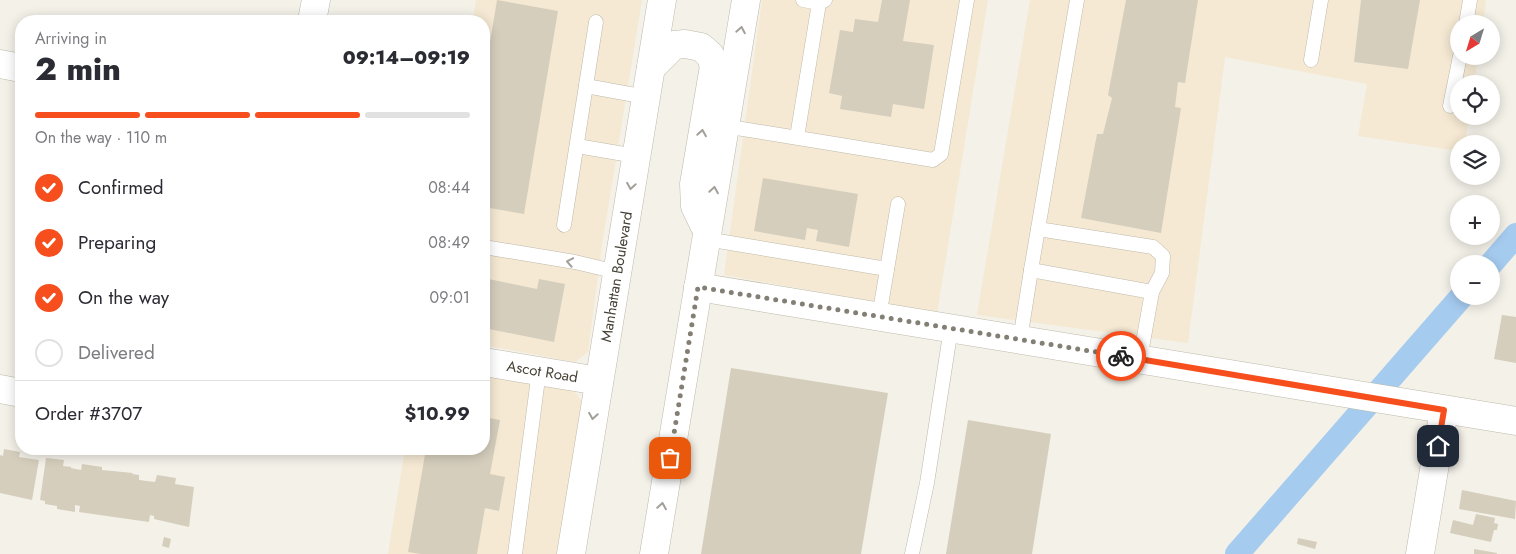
<!DOCTYPE html>
<meta charset="utf-8">
<style>
body{margin:0;font-family:Jost,sans-serif;background:#f7f7f7;color:#2b2b33;height:100vh;display:flex;flex-direction:column;font-size:19px;white-space:nowrap}
*{box-sizing:border-box;margin:0}
p{font-size:16px;color:#7c7c81}
.icon{flex:none;width:28px;height:28px;fill:none;stroke:currentColor;stroke-width:2;stroke-linecap:round;stroke-linejoin:round}
.map{position:relative;flex:1;overflow:hidden}
.panel{position:absolute;left:15px;top:15px;width:475px;height:440px;display:flex;flex-direction:column;background:#fff;border-radius:20px;box-shadow:0 2px 12px #0003}
.panel>*{flex:none}
.needle{width:32px;rotate:218deg}
.tools{position:absolute;left:1450px;top:15px;display:grid;gap:10px}
.tools a{display:grid;place-items:center;width:50px;height:50px;border-radius:50%;background:#fff;box-shadow:0 2px 12px #0003;font-size:25px}
.pin{position:absolute;display:grid;place-items:center;width:42px;height:42px;color:#fff;margin:-21px;border-radius:10px;box-shadow:0 2px 8px #0006}
.courier{position:absolute;display:grid;place-items:center;width:50px;height:50px;margin:-25px;border:4px solid #f64f1d;border-radius:50%;background:#fff;color:#222;box-shadow:0 1px 6px #0007}
.headline em{font-style:normal;font-weight:800}
.headline div{display:flex;flex-direction:column-reverse}
.headline{display:flex;align-items:center;justify-content:space-between;height:85px;padding:0 20px}
h1{font-size:32px;font-weight:800;line-height:38px}
.bar{display:grid;grid-template-columns:repeat(4,1fr);gap:8px 5px;align-content:center;height:60px;padding:0 20px}
.bar i{height:6px;border-radius:4px;background:#e1e1e2}
.bar .on{background:#f64f1d}
.bar p{grid-column:span 4}
.line{display:flex;align-items:center;gap:12px;padding:0 20px;border-top:1px solid #e1e1e2}
.line div{flex:1}
ol{padding:0 20px;list-style:none}
li{display:flex;align-items:center;gap:15px;height:55px}
li p{margin-inline-start:auto}
li .icon{padding:5px;border-radius:50%;background:#f64f1d;color:#fff;stroke-width:4}
li:last-child{color:#7c7c81}
li i{width:28px;height:28px;border:2px solid #e1e1e2;border-radius:50%}
.map>svg:first-child{display:block}
.commercial{fill:#f5e9d3}
.lines{fill:none;stroke-linecap:round;stroke-linejoin:round}
.canal{stroke:#a5cbef;stroke-width:24}
.building{fill:#d5cebd}
.service-casing{stroke:#bfb9aa;stroke-width:15}
.minor-casing{stroke:#bfb9aa;stroke-width:29}
.tertiary-casing{stroke:#bfb9aa;stroke-width:29}
.service{stroke:#fff;stroke-width:14}
.minor{stroke:#fff;stroke-width:28}
.tertiary{stroke:#fff;stroke-width:28}
.oneway{stroke:#a3a09a}
.done{stroke:#837f74;stroke-width:5;stroke-dasharray:0 9}
.route{stroke:#f64f1d;stroke-width:6}
.labels{text-anchor:middle;stroke-width:4;stroke-linejoin:round;paint-order:stroke}
.street-label{font-size:15px;fill:#474236;stroke:#fff}
</style>
<div class="map">
<svg width="1516" height="554" viewBox="0 0 1516 554">
<rect width="100%" height="100%" fill="#f3f1e8"/>
<g class="commercial">
<polygon points="476,0 642,0 602,245 588,352 575,362 484,345 484,21 473,21"/>
<polygon points="762,0 988,0 937,313 724,275"/>
<polygon points="1030,0 1486,0 1483,24 1459,24 1459,56 1478,56 1474,84 1459,84 1459,116 1469,116 1465,144 1459,144 1459,151 1358,136 1367,84 1225,57 1188,343 977,315"/>
<polygon points="484,373 566,387 577,394 586,411 559,554 388,554 405,449 484,449"/>
</g>
<g class="lines">
<g class="canal">
<polyline points="1491,264 1516,235"/>
<polyline points="1237,554 1462,296"/>
</g>
</g>
<g class="building">
<polygon points="497,0 558,11 524,214 484,207 484,78"/>
<polygon points="882,0 910,0 903,41 934,45 924,109 893,104 891,117 840,109 842,96 829,93 840,30 853,32 855,19 878,22"/>
<polygon points="1126,0 1198,0 1185,83 1178,82 1175,107 1181,108 1161,233 1081,218 1097,134 1103,134 1112,98 1108,95"/>
<polygon points="1361,0 1420,0 1408,69 1354,62"/>
<polygon points="763,178 858,194 849,247 816,241 818,230 807,228 805,240 754,231"/>
<polygon points="484,278 537,289 539,279 565,284 554,342 484,328"/>
<polygon points="1502,315 1516,317 1516,363 1494,359"/>
<polygon points="731,368 888,393 861,554 701,554"/>
<polygon points="484,417 500,420 490,474 505,477 499,511 485,508 477,554 421,554 408,552 426,449 484,449"/>
<polygon points="968,420 1051,434 1032,554 946,554"/>
<polygon points="4,449 20,452 19,457 39,460 32,500 0,493 0,455 3,456"/>
<polygon points="46,458 64,460 63,466 71,467 71,468 81,470 82,464 102,467 102,470 133,473 132,474 139,475 139,480 155,482 157,475 176,478 175,484 194,487 189,527 154,519 154,516 150,515 149,522 79,512 80,506 75,505 75,512 57,509 57,506 45,504 45,501 40,500"/>
<polygon points="1462,490 1516,501 1515,519 1459,509"/>
<polygon points="1476,514 1495,518 1494,523 1498,524 1497,530 1494,530 1491,542 1450,533 1453,520 1473,525"/>
<polygon points="164,537 171,539 169,548 162,546"/>
<polygon points="1298,538 1317,542 1315,549 1297,544"/>
<polygon points="1474,549 1497,553 1497,554 1474,554"/>
</g>
<g class="lines">
<g class="service-casing">
<g id="service">
<polyline points="803,0 819,3 825,0"/>
<polyline points="1077,0 1031,270 1152,292 1140,359"/>
<polyline points="1466,24 1470,0"/>
<polyline points="1311,60 1321,0"/>
<polyline points="586,86 646,97"/>
<polyline points="1450,106 1460,56"/>
<polyline points="724,126 933,160 941,154 967,0"/>
<polyline points="797,137 819,3"/>
<polyline points="577,146 636,156"/>
<polyline points="564,225 596,22"/>
<polyline points="1038,229 1153,247 1163,256 1162,273 1152,292"/>
<polyline points="706,239 887,269"/>
<polyline points="484,247 575,262 617,272"/>
<polyline points="879,317 898,204"/>
<polyline points="1020,340 1031,270"/>
<polyline points="515,554 539,371"/>
<polyline points="912,554 927,483 951,328"/>
</g>
</g>
<g class="minor-casing">
<g id="minor">
<polyline points="312,21 316,0"/>
<polyline points="0,64 21,68"/>
<polyline points="698,287 1516,421"/>
<path id="s1" d="M484 362 599 381"/>
<polyline points="0,389 21,393"/>
<polyline points="1420,554 1444,410"/>
</g>
</g>
<g class="tertiary-casing">
<g id="tertiary">
<polyline points="651,68 674,45 685,44 701,47 710,55 714,66 694,184 695,206 704,225"/>
<path id="s2" d="M571 554 662 0"/>
<polyline points="654,554 746,0"/>
</g>
</g>
<use href="#service" class="service"/>
<use href="#minor" class="minor"/>
<use href="#tertiary" class="tertiary"/>
</g>
<defs><path id="oneway-chevron" d="M-2-3.5L2.5 0L-2 3.5" fill="none" stroke-width="1.6" stroke-linecap="round" stroke-linejoin="round" transform="scale(1.25)"/></defs>
<g class="oneway">
<use href="#oneway-chevron" transform="translate(741 30) rotate(-80)"/>
<use href="#oneway-chevron" transform="translate(702 133) rotate(-81)"/>
<use href="#oneway-chevron" transform="translate(631 186) rotate(99)"/>
<use href="#oneway-chevron" transform="translate(714 190) rotate(-81)"/>
<use href="#oneway-chevron" transform="translate(570 262) rotate(-169)"/>
<use href="#oneway-chevron" transform="translate(593 416) rotate(99)"/>
<use href="#oneway-chevron" transform="translate(662 506) rotate(-81)"/>
</g>
<g class="lines">
<polyline class="done" points="670,458 698,287 1121,356"/>
<polyline class="route" points="1121,356 1444,410 1438,446"/>
</g>
<g class="labels">
<g class="street-label">
<text dy="5" stroke="none"><textPath href="#s2" startOffset="281">Manhattan Boulevard</textPath></text>
<text dy="5" stroke="none"><textPath href="#s1" startOffset="59">Ascot Road</textPath></text>
</g>
</g>
</svg>
<div class="tools">
<a><svg class="needle" viewBox="-14 -14 28 28"><path d="M0-13l5 13h-10z" fill="#e53935"/><path d="M0 13l5-13h-10z" fill="#7c7c81"/></svg></a>
<a><svg class="icon" aria-label="locate" viewBox="0 0 24 24"><circle cx="12" cy="12" r="6"/><path d="M12 2v4M12 18v4M2 12h4M18 12h4"/></svg></a>
<a><svg class="icon" aria-label="layers" viewBox="0 0 24 24"><path d="M12 4l9 5-9 5-9-5zM3 14l9 5 9-5"/></svg></a>
<a>+</a>
<a>−</a>
</div>
<div class="pin" style="left:670px;top:458px;background:#ea580c"><svg class="icon" aria-label="bag" viewBox="0 0 24 24"><path d="M5 8h14l-1 12H6zM9 8a3 3 0 0 1 6 0"/></svg></div>
<div class="pin" style="left:1438px;top:446px;background:#1f2937"><svg class="icon" aria-label="home" viewBox="0 0 24 24"><path d="M3 11l9-7 9 7M6 9v11h12V9"/></svg></div>
<div class="courier" style="left:1121px;top:356px"><svg class="icon" aria-label="bike" viewBox="0 0 24 24"><circle cx="6" cy="16" r="4"/><circle cx="18" cy="16" r="4"/><path d="M6 16l4-8h5l3 8M10 8l3 8H6M13 5h3"/></svg></div>
<section class="panel">
<div class="headline"><div><h1>2 min</h1><p>Arriving in</p></div><em>09:14–09:19</em></div>
<div class="bar"><i class="on"></i><i class="on"></i><i class="on"></i><i></i><p>On the way · 110 m</p></div>
<ol>
<li><svg class="icon" aria-label="check" viewBox="0 0 24 24"><path d="M5 12l5 5 9-10"/></svg>Confirmed<p>08:44</p></li>
<li><svg class="icon" aria-label="check" viewBox="0 0 24 24"><path d="M5 12l5 5 9-10"/></svg>Preparing<p>08:49</p></li>
<li><svg class="icon" aria-label="check" viewBox="0 0 24 24"><path d="M5 12l5 5 9-10"/></svg>On the way<p>09:01</p></li>
<li><i></i>Delivered</li>
</ol>
<div class="line" style="height:65px"><div>Order #3707</div><b>$10.99</b></div>
</section>
</div>
